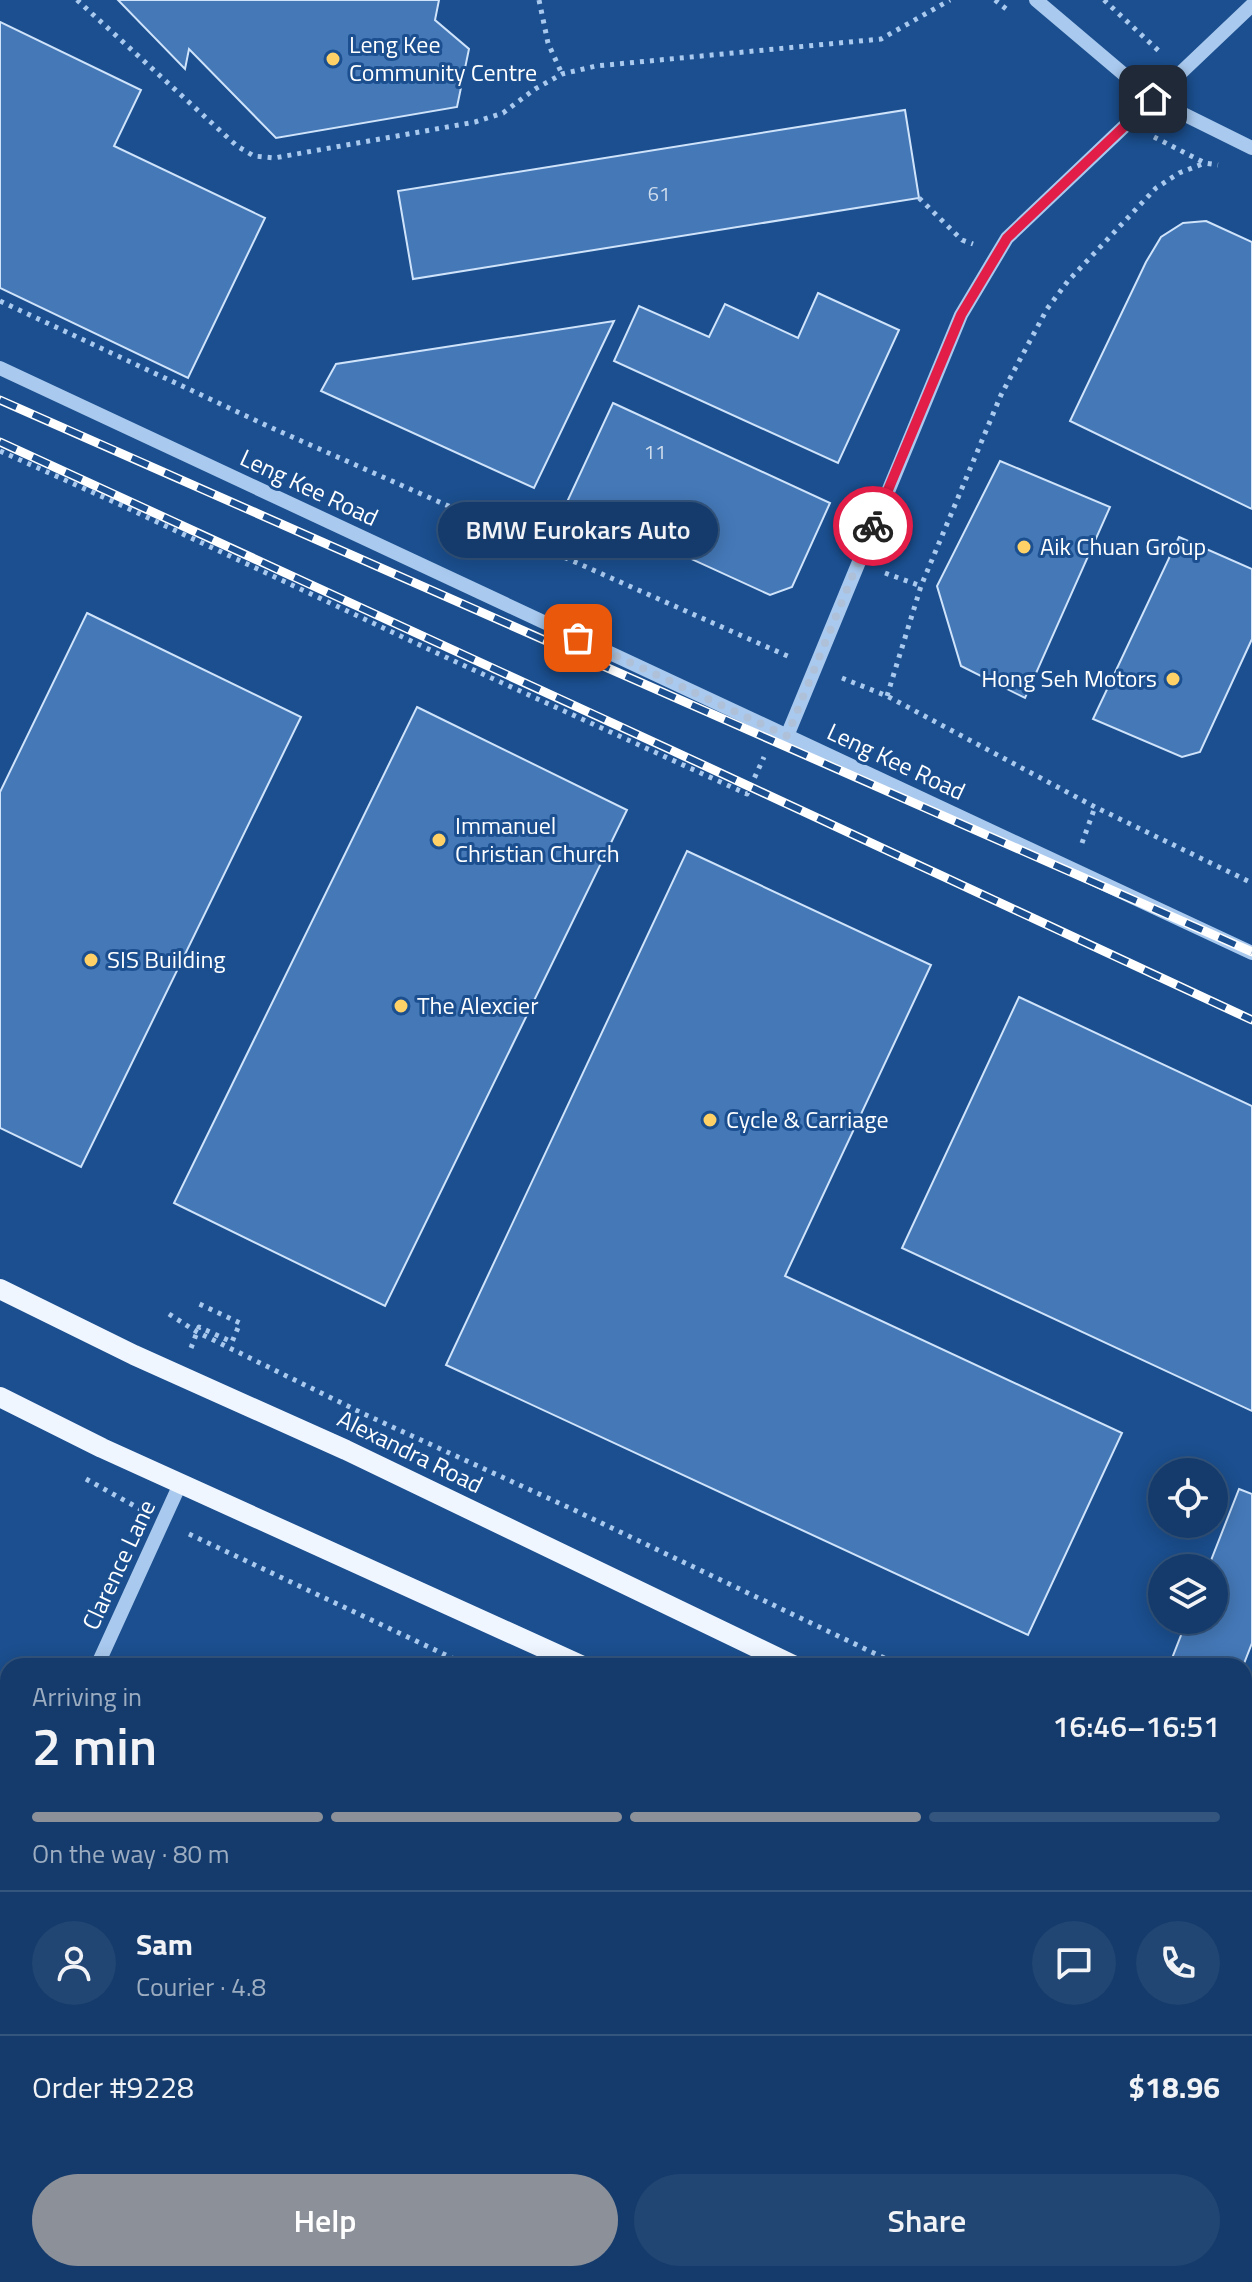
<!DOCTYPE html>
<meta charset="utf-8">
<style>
body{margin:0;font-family:"Titillium Web",sans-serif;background:#214673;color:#f1f3f6;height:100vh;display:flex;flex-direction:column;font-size:30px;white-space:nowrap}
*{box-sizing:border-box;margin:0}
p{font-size:26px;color:#9dadc1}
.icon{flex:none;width:44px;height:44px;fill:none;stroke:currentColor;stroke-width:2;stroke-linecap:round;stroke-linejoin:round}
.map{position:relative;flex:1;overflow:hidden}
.details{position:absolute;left:0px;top:1658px;width:1252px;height:624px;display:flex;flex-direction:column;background:#143b6b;border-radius:24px 24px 0 0;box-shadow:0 4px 20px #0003,0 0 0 2px #33557e}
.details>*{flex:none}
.fabs{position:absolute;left:1148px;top:1458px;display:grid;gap:16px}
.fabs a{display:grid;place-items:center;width:80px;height:80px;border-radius:50%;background:#143b6b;box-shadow:0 4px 20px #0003,0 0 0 2px #33557e;font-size:40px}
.pin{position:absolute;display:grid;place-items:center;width:68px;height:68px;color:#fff;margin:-34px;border-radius:16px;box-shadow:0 4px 12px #0006}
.courier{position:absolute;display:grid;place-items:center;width:80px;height:80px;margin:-40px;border:6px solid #e11d48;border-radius:50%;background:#fff;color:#222;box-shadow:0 2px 10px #0007}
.bubble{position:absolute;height:56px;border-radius:28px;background:#143b6b;box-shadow:0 4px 20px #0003,0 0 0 2px #33557e;font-size:26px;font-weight:600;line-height:56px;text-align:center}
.overview em{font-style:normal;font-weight:600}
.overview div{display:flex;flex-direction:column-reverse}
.overview{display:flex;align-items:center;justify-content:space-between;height:136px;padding:0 32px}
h1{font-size:52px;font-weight:600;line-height:60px}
.bar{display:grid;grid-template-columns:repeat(4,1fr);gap:12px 8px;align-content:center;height:96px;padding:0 32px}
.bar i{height:10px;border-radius:6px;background:#33557e}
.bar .selected{background:#8c9099}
.bar p{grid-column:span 4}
.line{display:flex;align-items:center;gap:20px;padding:0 32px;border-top:2px solid #33557e}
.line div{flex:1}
.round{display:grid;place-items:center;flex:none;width:84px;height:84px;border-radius:42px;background:#214673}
.cta{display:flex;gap:16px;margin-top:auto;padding:16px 32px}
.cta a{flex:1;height:92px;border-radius:48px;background:#8c9099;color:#fff;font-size:32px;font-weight:600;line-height:92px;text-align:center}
.cta a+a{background:#214673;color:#f1f3f6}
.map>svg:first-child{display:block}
.green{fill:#2e69ad}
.building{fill:#4478b7;stroke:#cfe3fa;stroke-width:2}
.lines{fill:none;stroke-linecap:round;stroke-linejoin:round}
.path{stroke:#a9c9ee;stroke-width:5;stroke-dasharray:4 6;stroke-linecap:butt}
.minor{stroke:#a9c9ee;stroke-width:14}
.major{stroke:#f0f6ff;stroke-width:20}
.rail-casing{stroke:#fff;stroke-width:9}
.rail{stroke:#1b4f8f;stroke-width:6;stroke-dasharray:18;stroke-linecap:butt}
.done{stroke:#afc1d8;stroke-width:8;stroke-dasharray:0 14.4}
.route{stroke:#e11d48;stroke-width:10}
.poi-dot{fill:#ffd166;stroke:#1b4f8f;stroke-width:3}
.labels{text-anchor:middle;stroke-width:6;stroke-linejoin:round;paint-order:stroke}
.number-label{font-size:20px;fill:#d0dded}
.poi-label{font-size:24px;fill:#fff;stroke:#1b4f8f;text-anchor:start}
.street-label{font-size:24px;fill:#fff;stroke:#1b4f8f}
</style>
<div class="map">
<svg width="1252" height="2282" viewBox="0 0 1252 2282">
<rect width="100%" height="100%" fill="#1b4f8f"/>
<polygon class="green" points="645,2274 1072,2274 1068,2282 641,2282"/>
<g class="building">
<polygon points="118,0 439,0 435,20 469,49 457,107 276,138 189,49 185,69"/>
<polygon points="0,22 141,90 114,146 265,218 188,378 0,288"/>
<polygon points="905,110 919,198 413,279 398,191"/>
<polygon points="1206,221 1252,242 1252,509 1070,421 1146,262 1161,237 1183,223"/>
<polygon points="818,293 899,330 838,463 614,361 639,306 709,337 725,304 798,338"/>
<polygon points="614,321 534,488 321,391 336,364"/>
<polygon points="613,403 830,503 792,587 770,595 567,502"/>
<polygon points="1000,461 1110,507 1025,698 961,666 937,586"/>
<polygon points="1179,537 1252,569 1252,639 1200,752 1182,757 1093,719"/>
<polygon points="87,613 301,717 81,1167 0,1128 0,792"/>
<polygon points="417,707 627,810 385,1306 174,1203"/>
<polygon points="687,851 931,965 785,1276 1122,1433 1028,1635 446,1365"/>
<polygon points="1019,997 1252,1106 1252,1411 902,1248"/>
<polygon points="1239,1489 1252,1494 1252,1643 1243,1666 1169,1666 1187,1620 1214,1620 1214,1568 1208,1568"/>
<polygon points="1252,2254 1252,2282 1239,2282 1244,2274"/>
</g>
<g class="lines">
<g class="path">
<polyline points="77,0 237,146 254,156 274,158 475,122 503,113 535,89 562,74 596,66 881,39 950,0"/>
<polyline points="539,0 548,43 562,74"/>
<polyline points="995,0 1010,12"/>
<polyline points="1104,0 1162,54"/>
<polyline points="1154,137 1205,163 1218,165"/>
<polyline points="919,198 962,240 973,244"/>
<polyline points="0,301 272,428 792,658"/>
<polyline points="0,451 123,506 454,661 747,794 764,757"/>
<polyline points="885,573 921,586"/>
<polyline points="842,678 887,696 1095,807 1252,883"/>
<polyline points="887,696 921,586 1001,395 1047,309 1068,281 1156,188 1179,173 1205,163"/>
<polyline points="1082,843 1095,807"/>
<polyline points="169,1314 197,1332 364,1414 572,1509 901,1666"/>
<polyline points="191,1348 199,1327 232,1342 240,1323 195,1302"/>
<polyline points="86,1479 140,1509"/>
<polyline points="189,1534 469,1666"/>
<polyline points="0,1811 8,1793"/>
<polyline points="1244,1819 1252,1822"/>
<polyline points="0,1948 8,1931"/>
<polyline points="1244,2145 1252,2128"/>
<polyline points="0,2269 8,2273"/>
<polyline points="11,2274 29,2282"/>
<polyline points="454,2282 457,2274"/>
<polyline points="565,2282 569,2274"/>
<polyline points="1179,2282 1183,2274"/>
</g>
<g class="minor">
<polyline points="1036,0 1153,99 1252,148"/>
<polyline points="0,368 1252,953"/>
<polyline points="787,736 961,315 1007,238 1252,5"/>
<polyline points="97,1666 181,1482"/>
<polyline points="0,1879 8,1861"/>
<polyline points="525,2282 529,2274"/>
</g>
<g class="major">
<polyline points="0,1289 134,1355 346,1450 795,1666"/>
<polyline points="0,1397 102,1448 583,1666"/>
<polyline points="1244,1892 1251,1876"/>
<polyline points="1244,1973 1252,1977"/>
</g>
<g class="rail-casing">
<g id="rail">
<polyline points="0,400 1252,952"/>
<polyline points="0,442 671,750 1252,1020"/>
</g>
</g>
<use href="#rail" class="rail"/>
</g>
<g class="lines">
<polyline class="done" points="578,638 787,736 873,526"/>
<polyline class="route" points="873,526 961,315 1007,238 1153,99"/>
</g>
<g class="poi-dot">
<circle cx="333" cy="59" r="8"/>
<circle cx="1024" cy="547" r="8"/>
<circle cx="1173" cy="679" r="8"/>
<circle cx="439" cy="840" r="8"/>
<circle cx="91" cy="960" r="8"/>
<circle cx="401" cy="1006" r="8"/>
<circle cx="710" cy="1120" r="8"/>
</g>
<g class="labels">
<g class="number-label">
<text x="659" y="201">61</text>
<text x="655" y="459">11</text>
</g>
<g class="poi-label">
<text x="349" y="53">Leng Kee<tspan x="349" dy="28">Community Centre</tspan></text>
<text x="1040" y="555">Aik Chuan Group</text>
<text x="1157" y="687" text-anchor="end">Hong Seh Motors</text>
<text x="455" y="834">Immanuel<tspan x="455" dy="28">Christian Church</tspan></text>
<text x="107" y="968">SIS Building</text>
<text x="417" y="1014">The Alexcier</text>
<text x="726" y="1128">Cycle &amp; Carriage</text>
</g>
<g class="street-label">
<text transform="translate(309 488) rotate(25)" y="8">Leng Kee Road</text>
<text transform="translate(896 762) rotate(25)" y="8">Leng Kee Road</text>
<text transform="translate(410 1452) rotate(26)" y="8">Alexandra Road</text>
<text transform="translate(119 1565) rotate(-65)" y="8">Clarence Lane</text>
</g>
</g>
</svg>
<div class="fabs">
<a><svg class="icon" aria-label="locate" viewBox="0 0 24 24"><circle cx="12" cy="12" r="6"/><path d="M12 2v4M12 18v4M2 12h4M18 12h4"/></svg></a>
<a><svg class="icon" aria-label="layers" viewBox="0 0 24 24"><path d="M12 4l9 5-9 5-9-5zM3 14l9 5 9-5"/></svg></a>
</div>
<div class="pin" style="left:578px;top:638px;background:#ea580c"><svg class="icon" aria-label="bag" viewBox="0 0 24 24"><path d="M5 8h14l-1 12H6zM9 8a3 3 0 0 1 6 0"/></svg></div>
<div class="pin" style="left:1153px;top:99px;background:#1f2937"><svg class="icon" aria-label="home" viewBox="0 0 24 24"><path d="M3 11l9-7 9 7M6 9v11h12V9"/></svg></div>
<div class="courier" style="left:873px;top:526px"><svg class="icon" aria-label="bike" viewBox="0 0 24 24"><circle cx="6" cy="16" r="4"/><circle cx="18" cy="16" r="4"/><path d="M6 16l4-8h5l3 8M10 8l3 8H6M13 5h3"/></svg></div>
<div class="bubble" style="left:438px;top:502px;width:280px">BMW Eurokars Auto</div>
<section class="details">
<div class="overview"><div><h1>2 min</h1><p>Arriving in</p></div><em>16:46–16:51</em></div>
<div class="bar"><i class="selected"></i><i class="selected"></i><i class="selected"></i><i></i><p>On the way · 80 m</p></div>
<div class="line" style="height:144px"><a class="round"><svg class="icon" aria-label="person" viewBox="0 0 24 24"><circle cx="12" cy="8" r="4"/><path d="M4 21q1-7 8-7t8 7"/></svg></a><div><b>Sam</b><p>Courier · 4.8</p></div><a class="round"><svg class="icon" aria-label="chat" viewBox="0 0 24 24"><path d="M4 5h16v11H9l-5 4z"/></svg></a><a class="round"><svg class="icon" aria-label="phone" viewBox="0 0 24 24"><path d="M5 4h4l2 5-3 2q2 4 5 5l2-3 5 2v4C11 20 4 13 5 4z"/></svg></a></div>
<div class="line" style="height:104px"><div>Order #9228</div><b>$18.96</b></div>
<div class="cta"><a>Help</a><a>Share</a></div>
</section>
</div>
